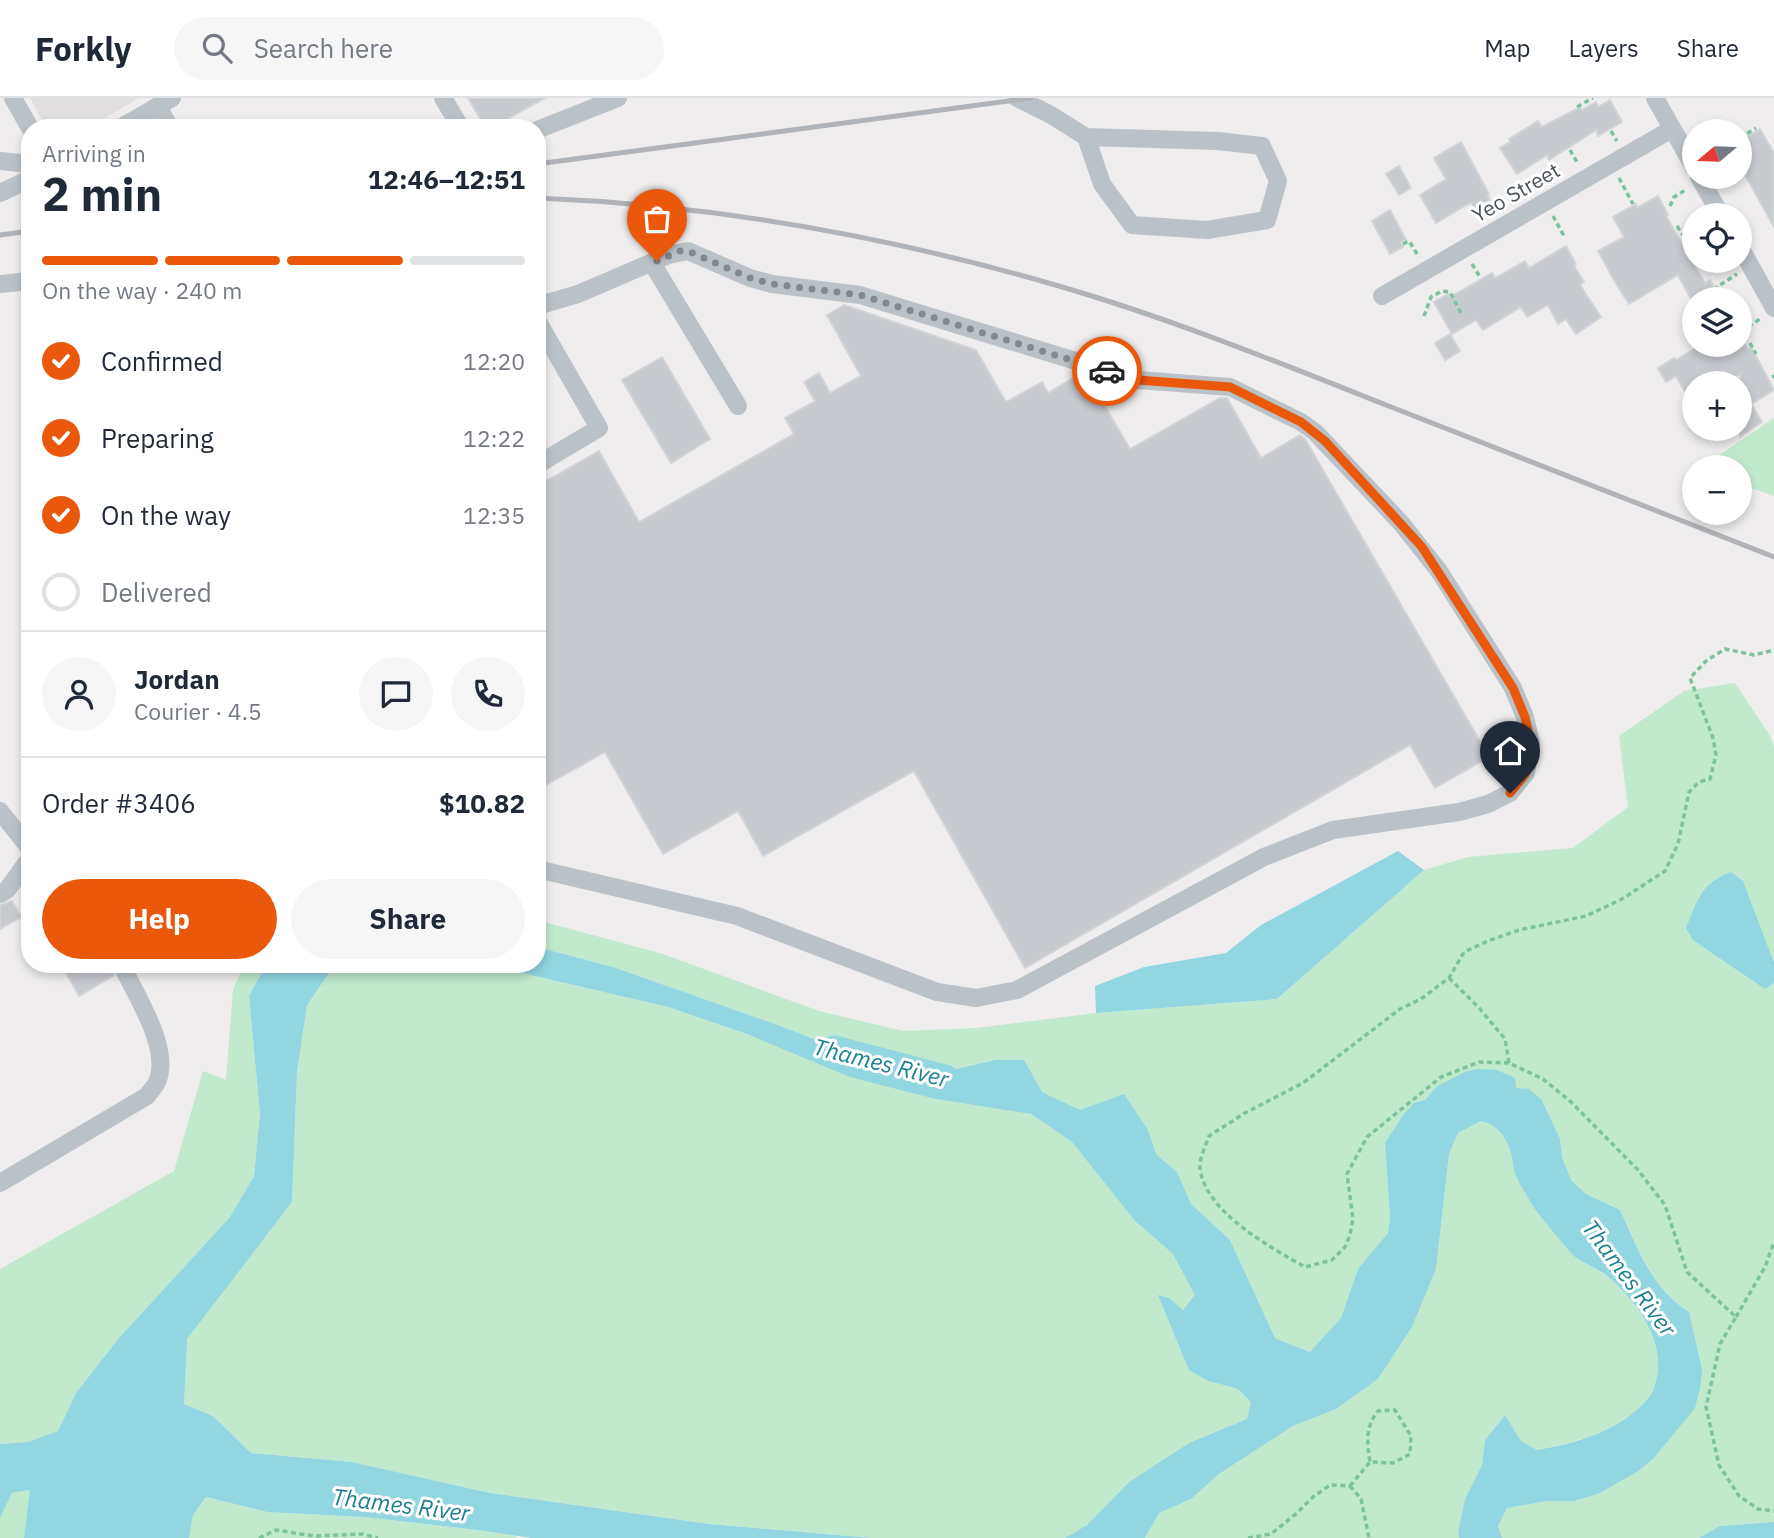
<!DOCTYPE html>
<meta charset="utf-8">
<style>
body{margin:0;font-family:"IBM Plex Sans",sans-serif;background:#f6f6f7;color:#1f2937;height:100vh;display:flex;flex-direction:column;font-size:26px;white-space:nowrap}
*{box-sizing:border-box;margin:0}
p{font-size:23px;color:#747a83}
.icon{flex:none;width:38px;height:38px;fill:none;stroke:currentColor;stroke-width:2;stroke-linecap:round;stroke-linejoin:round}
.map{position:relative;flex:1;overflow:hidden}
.details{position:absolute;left:21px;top:21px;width:525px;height:854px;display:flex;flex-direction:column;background:#fff;border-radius:28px;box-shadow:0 4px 10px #0003}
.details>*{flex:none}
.needle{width:46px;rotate:251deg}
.buttons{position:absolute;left:1682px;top:21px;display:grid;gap:14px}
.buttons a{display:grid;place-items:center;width:70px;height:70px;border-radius:50%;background:#fff;box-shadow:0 4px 10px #0003;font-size:35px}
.pin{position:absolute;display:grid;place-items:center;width:60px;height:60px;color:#fff;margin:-72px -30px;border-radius:50% 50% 50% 0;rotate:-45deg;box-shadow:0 0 7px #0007}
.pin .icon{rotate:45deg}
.courier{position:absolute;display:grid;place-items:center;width:70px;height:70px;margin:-35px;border:5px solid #ea580c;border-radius:50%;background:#fff;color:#222;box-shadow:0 2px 9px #0007}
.headline em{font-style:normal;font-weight:700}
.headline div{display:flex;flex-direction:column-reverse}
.headline{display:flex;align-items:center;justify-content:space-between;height:119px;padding:0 21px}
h1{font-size:46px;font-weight:700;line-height:52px}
.bar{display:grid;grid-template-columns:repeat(4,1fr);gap:10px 7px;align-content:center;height:84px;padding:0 21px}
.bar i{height:9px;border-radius:5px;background:#e0e1e3}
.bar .selected{background:#ea580c}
.bar p{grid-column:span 4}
.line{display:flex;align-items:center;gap:18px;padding:0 21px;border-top:2px solid #e0e1e3}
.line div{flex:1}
.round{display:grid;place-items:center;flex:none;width:74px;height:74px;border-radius:37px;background:#f6f6f7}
ol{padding:0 21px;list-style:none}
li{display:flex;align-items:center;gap:21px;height:77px}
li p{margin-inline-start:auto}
li .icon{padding:7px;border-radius:50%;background:#ea580c;color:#fff;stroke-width:4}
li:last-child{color:#747a83}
li i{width:38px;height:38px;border:4px solid #e0e1e3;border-radius:50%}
.action{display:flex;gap:14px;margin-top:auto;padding:14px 21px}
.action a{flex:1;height:80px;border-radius:42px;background:#ea580c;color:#fff;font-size:28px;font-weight:700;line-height:80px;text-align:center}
.action a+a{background:#f6f6f7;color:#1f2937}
header{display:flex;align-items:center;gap:42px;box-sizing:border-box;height:98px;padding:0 35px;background:#fff;border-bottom:2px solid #e0e1e3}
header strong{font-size:33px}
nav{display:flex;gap:38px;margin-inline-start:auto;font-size:24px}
.search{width:490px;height:63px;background:#f6f6f7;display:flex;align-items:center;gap:18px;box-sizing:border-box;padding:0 24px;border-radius:38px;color:#747a83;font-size:26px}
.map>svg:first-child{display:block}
.education{fill:#e0dede}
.green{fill:#c0e9cd}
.water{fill:#91d6e1}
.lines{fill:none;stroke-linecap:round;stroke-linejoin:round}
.river{stroke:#91d6e1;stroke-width:33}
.building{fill:#c7cacf;stroke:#d2d4d8;stroke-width:2}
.path{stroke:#7cc39b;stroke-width:3.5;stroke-dasharray:5 3.5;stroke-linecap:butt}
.minor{stroke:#bac2c8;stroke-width:18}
.rail{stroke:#b0b3b7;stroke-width:5}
.done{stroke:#82888c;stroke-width:7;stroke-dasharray:0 12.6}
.route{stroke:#ea580c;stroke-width:9}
.labels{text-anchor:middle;stroke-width:6;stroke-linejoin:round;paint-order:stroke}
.street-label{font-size:21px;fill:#475158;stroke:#fff}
.water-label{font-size:23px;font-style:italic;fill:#1b8090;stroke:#fff}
</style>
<header>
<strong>Forkly</strong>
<div class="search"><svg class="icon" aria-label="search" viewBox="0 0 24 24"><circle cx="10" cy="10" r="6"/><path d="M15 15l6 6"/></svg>Search here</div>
<nav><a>Map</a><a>Layers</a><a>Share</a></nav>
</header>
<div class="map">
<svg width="1774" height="1440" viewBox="0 0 1774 1440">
<rect width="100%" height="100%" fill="#efeded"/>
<polygon class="education" points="30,0 139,0 88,30 51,30 42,22"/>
<g class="green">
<polygon points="1774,320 1774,398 1740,386 1740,369 1702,369"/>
<path d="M1735 585 1770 638 1774 648V1424L1720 1428 1699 1440H1502L1498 1428 1507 1410 1547 1403H1574L1598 1396 1637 1374 1653 1361 1671 1336 1689 1214C1651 1190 1639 1150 1620 1112L1586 1096 1571 1082 1562 1059 1560 1041 1542 1002 1436 989 1425 1002 1403 1017 1385 1045 1390 1119 1388 1135 1358 1171 1341 1220 1311 1254 1275 1240 1230 1142 1191 1106 1177 1074 1156 1056 1148 1032 1080 1012 1042 994 995 962 952 972H894L775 926 613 869 537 849V822L663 856 819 913 903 933 976 930 1096 915 1277 901 1424 772 1468 759 1573 750 1628 709 1619 638 1684 593Z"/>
<polygon points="245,866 268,866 264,870 249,898 260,1016 254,1078 230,1119 119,1240 76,1295 58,1333 28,1344 0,1346 0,1171 174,1073 203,973 226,982 233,891"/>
<polygon points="335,866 491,866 496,869 668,909 936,1001 1030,1016 1072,1044 1135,1123 1173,1156 1196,1197 1183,1212 1169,1200 1209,1283 1238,1291 1251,1304 1247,1321 1189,1345 1129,1384 1087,1427 1065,1440 871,1440 709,1426 490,1395 352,1364 251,1355 213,1318 184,1306 186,1241 292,1104 297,974 307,906"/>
<path d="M1481 1023C1498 1027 1507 1040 1511 1056 1513 1062 1512 1067 1514 1072 1518 1085 1527 1098 1534 1110 1538 1116 1571 1156 1575 1159 1587 1167 1600 1171 1611 1181 1639 1206 1666 1245 1656 1283 1654 1288 1653 1294 1650 1298 1623 1332 1578 1344 1537 1352L1521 1343 1505 1317 1485 1342 1482 1367 1465 1401 1458 1434 1459 1440H1145L1159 1415 1191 1401 1219 1376 1293 1328 1336 1311 1378 1281 1412 1229 1436 1171 1449 1056 1458 1035Z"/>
<polygon points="31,1392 24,1440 0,1440 0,1420 12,1395"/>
<polygon points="206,1399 267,1414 364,1419 478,1432 531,1440 517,1438 516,1440 189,1440 193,1417"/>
</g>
<g class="water">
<polygon points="1398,753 1424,772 1277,901 1096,915 1095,888 1144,869 1226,855 1261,827"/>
<path d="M1731 774 1743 783 1774 865V885L1765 891 1693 842 1686 830C1698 802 1700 786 1731 774Z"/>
<path d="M537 849 613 869 775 926 894 972H952L995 962H1024L1042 994 1080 1012 1124 996 1148 1032 1156 1056 1177 1074 1191 1106 1230 1142 1275 1240 1310 1254 1341 1220 1358 1171 1388 1135 1390 1119 1385 1045 1403 1017 1414 1005 1425 1002 1436 989 1465 974 1477 971 1497 972 1515 980 1516 990 1529 991 1542 1002 1560 1041 1562 1059 1571 1082 1586 1096 1620 1112C1638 1150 1651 1190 1689 1214L1702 1272 1700 1290 1695 1310 1653 1361 1637 1374 1598 1396 1574 1403H1547L1507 1410 1498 1428 1502 1440H1459L1458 1434 1465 1401 1482 1367 1485 1342 1505 1317 1521 1343 1537 1352C1578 1345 1623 1332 1650 1298 1653 1294 1654 1288 1656 1283 1666 1245 1639 1206 1611 1181 1600 1171 1587 1167 1575 1159 1571 1156 1538 1116 1534 1110 1527 1098 1518 1085 1514 1072 1512 1067 1513 1061 1511 1056 1507 1040 1498 1027 1481 1023L1458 1035 1449 1056 1436 1171 1412 1229 1378 1281 1336 1311 1293 1328 1219 1376 1191 1401 1159 1415 1145 1440H1065L1087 1427 1129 1384 1189 1345 1247 1321 1251 1304 1238 1291 1209 1283 1189 1272 1158 1197 1169 1200 1183 1212 1195 1197 1173 1156 1135 1123 1072 1044 1031 1016 936 1001 850 979 747 936 668 909 496 869 491 866H537Z"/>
<polygon points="268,866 335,866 307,907 297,974 292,1104 187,1241 184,1306 213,1318 251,1355 352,1364 490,1395 709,1426 871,1440 531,1440 478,1432 364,1419 267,1414 206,1399 193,1417 189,1440 24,1440 30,1392 12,1395 0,1420 0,1346 28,1344 58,1333 76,1295 119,1240 230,1119 254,1078 260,1016 249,898 264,870"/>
<polygon points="1774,1424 1774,1440 1699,1440 1720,1428"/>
</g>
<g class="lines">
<polyline class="river" points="834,954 944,983"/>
</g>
<g class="building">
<polygon points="468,0 545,0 491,30 486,30"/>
<polygon points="1610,2 1622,24 1598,38 1596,32 1549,62 1547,57 1517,76 1500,50 1510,44 1509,41 1538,23 1542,29 1580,9 1582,12 1596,4 1598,9"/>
<polygon points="1760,31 1774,55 1774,129 1740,68 1740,43"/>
<polygon points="1461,44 1489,96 1487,97 1490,102 1475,111 1472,105 1468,106 1436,125 1420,97 1446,81 1434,60"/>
<polygon points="1399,68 1411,90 1399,97 1386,76"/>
<polygon points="1658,98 1668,117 1666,118 1705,185 1710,182 1720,201 1691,201 1678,177 1629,206 1615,184 1598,153 1624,139 1613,119 1636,106 1637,110"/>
<polygon points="1390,112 1406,142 1401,144 1403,149 1390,156 1372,123"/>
<polygon points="1566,148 1576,166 1574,168 1584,184 1580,187 1601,219 1576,236 1566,221 1558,226 1548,207 1527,219 1521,209 1483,232 1476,222 1452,236 1434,204 1448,196 1450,199 1492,175 1495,180 1525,163 1529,170"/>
<polygon points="844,207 976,252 1006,304 1042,284 1048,295 1080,276 1088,279 1130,351 1220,300 1227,300 1261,360 1300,337 1305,341 1489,659 1435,690 1410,647 1025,870 914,673 763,758 738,713 663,756 605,654 537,692 537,388 599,353 639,424 794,336 785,320 815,303 804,284 819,275 830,295 861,278 827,217"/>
<polygon points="1450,236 1460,253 1445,262 1435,245"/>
<polygon points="1700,247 1746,247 1748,251 1751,249 1774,292 1751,306 1762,324 1740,339 1740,276 1728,282 1724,274 1702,285 1694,285 1694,289 1685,294 1676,278 1666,284 1658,270 1674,260 1676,262"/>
<polygon points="662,259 710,341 671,365 622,282"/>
<polygon points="12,803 21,819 0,831 0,807"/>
<polygon points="61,866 110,866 114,877 79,898"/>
</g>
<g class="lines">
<g class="path">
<polyline points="1577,9 1593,0"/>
<polyline points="1611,33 1617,43"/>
<polyline points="1740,40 1756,30"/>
<polyline points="1570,52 1578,66"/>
<polyline points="1619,80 1633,106"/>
<polyline points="1670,108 1674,99 1687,91"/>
<polyline points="1553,118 1564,138"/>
<polyline points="1677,128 1683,137"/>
<polyline points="1403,146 1409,143 1419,159"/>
<polyline points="1698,163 1701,168"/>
<polyline points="1472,166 1480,179"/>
<polyline points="1724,200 1717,189 1737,176"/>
<polyline points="1424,218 1431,199 1442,193 1450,194 1461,215"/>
<polyline points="1741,233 1760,221"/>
<polyline points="1750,245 1756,256"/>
<polyline points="1772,279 1774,278"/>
<polyline points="1449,880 1480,911 1505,941 1509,965 1543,981 1571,1004 1638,1072 1665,1107 1687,1174 1736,1219 1720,1246 1706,1309 1719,1367 1739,1398 1758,1411 1774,1413"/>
<path d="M1509 965 1479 964 1441 979 1367 1039 1347 1076 1353 1121 1350 1137 1345 1149 1332 1162 1305 1169C1270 1149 1205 1114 1200 1070 1199 1061 1206 1047 1209 1038L1245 1015 1303 985 1400 911 1421 901 1449 880 1464 854 1488 843 1519 832 1586 818 1622 801 1665 773 1678 746 1689 694 1699 684 1710 681 1716 657 1713 640 1690 580 1706 563 1725 551 1754 557 1774 552"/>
<polyline points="1736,1219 1765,1169 1774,1144"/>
<path d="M1350 1388 1370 1364 1393 1365 1410 1356 1411 1338 1395 1312 1378 1313C1365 1329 1367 1345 1370 1364"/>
<polyline points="1350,1388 1361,1401 1369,1440"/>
<polyline points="259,1440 276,1432 314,1438 363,1436 378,1440"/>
<polyline points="1248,1440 1271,1436 1297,1415 1313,1399 1330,1387 1350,1388"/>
</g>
<g class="minor">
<polyline points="13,0 30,30"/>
<polyline points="443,0 461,30"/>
<polyline points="1017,0 1051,17 1086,39 1218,43 1262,48 1278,83 1267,122 1207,132 1132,127 1102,86 1086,39"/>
<polyline points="1655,0 1694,69"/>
<polyline points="158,8 170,30"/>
<polyline points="120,30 172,0"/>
<polyline points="537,32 618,0"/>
<polyline points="0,63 30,66"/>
<polyline points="1699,79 1721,117"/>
<polyline points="0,95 30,81"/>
<polyline points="1740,149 1774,210"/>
<polyline points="652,165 738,308"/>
<polyline points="0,186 30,183"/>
<polyline points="1382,198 1672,31"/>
<polyline points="537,208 578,196 669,157 688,153 750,180 772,186 860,197 1138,282 1230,289 1301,324 1315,334 1401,425 1439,473 1513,590 1525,619 1531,645 1526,675 1510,695 1488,706 1459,714 1333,732 1264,759 1017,892 976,900 937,894 737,818 537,771"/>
<polyline points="537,222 599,330 537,367"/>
<polyline points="0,713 30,751"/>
<polyline points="0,796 7,792 30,760"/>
<path d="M0 1085 147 998C150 993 155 989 157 984 172 951 135 896 121 866"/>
</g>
<g class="rail">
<polyline points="537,66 1031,0"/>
<path d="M537 100C714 107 892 139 1062 189 1172 221 1280 265 1386 307 1516 358 1645 408 1774 459"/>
<polyline points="0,137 30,133"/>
</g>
</g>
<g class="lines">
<polyline class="done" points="657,163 680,153 688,153 750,180 772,186 860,197 1107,273"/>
<polyline class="route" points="1107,273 1138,282 1230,289 1301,324 1325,343 1422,449 1513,590 1525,619 1531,645 1526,675 1510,695"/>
</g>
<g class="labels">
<g class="street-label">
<text transform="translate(1516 95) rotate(-30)" y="7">Yeo Street</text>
</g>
<g class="water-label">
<text transform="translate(881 965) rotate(14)" y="8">Thames River</text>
<text transform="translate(1629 1180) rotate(53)" y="8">Thames River</text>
<text transform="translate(401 1407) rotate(7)" y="8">Thames River</text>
</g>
</g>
</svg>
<div class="buttons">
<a><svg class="needle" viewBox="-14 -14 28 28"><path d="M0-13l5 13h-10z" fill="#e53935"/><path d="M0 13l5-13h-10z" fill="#747a83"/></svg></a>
<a><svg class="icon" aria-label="locate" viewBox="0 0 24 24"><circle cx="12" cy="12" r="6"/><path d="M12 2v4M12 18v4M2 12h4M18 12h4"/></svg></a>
<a><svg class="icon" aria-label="layers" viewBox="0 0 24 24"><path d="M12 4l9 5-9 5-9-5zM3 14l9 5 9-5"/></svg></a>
<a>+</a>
<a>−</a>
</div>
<div class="pin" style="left:657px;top:163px;background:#ea580c"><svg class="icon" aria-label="bag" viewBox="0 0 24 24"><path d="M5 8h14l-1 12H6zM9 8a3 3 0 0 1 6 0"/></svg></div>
<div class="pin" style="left:1510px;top:695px;background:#1f2937"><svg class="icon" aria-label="home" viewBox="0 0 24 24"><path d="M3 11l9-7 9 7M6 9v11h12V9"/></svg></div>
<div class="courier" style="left:1107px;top:273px"><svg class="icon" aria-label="car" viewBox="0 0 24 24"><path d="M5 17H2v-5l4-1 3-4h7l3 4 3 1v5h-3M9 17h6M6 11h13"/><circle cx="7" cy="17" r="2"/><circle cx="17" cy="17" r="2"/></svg></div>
<section class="details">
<div class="headline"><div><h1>2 min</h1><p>Arriving in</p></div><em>12:46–12:51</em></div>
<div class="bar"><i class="selected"></i><i class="selected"></i><i class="selected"></i><i></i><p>On the way · 240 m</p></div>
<ol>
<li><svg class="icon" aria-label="check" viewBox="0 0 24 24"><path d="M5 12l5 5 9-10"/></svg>Confirmed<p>12:20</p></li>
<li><svg class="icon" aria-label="check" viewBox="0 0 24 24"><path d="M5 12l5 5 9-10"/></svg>Preparing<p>12:22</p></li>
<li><svg class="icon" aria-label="check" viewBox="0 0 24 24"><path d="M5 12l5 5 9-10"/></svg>On the way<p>12:35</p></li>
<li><i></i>Delivered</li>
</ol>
<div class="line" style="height:126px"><a class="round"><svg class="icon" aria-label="person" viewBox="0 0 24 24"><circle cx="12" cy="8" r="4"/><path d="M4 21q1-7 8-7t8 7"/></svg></a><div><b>Jordan</b><p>Courier · 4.5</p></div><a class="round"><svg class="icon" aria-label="chat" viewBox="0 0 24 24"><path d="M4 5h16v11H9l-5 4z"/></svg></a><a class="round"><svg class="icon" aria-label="phone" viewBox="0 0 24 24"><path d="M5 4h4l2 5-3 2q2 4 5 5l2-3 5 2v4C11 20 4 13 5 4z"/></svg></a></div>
<div class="line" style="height:91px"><div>Order #3406</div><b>$10.82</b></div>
<div class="action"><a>Help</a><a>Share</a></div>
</section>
</div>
